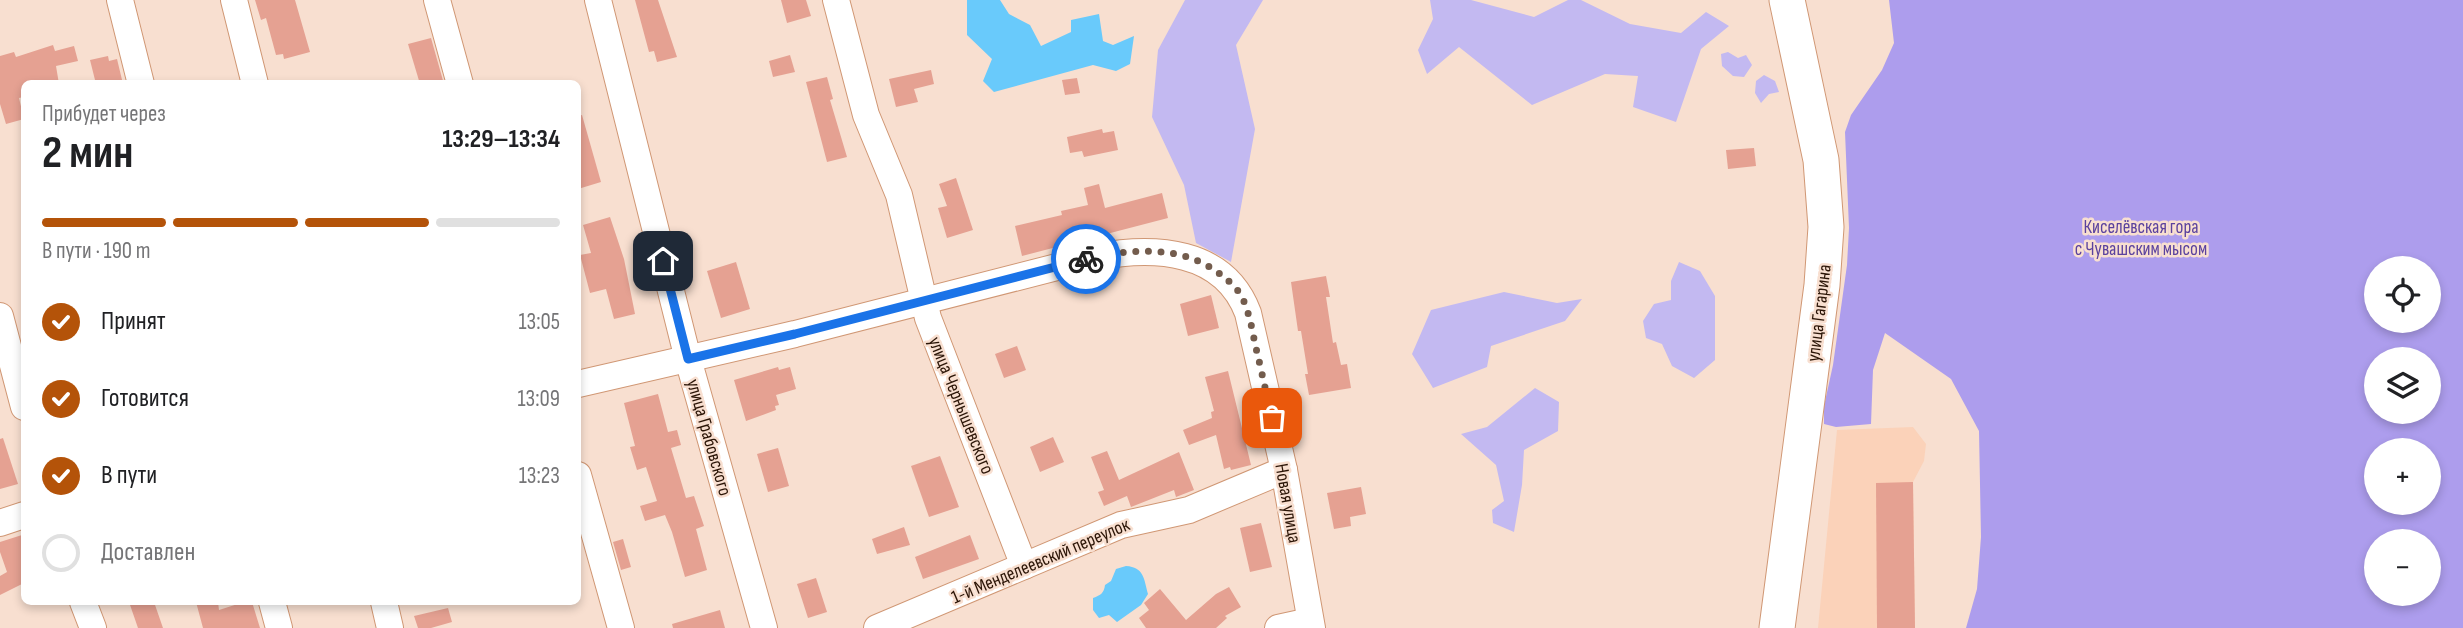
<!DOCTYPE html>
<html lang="ru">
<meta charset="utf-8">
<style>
body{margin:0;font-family:"Sofia Sans Condensed",sans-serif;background:#f6f6f6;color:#202124;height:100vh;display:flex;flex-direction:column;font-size:26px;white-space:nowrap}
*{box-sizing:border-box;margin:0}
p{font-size:23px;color:#757577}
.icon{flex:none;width:38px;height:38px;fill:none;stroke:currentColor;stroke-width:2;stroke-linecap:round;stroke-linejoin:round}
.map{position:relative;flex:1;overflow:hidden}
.sheet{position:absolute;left:21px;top:80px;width:560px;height:525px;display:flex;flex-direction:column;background:#fff;border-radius:10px;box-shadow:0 4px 10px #0003}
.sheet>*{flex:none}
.fabs{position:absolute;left:2364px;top:256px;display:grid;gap:14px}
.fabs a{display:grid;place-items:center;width:77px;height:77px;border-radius:50%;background:#fff;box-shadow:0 4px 10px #0003;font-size:35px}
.pin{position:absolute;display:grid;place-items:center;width:60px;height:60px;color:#fff;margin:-30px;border-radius:14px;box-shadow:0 4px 10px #0006}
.courier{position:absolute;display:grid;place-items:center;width:70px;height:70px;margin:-35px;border:5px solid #1a73e8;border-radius:50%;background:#fff;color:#222;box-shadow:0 2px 9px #0007}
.summary em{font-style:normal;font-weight:700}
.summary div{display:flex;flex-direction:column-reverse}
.summary{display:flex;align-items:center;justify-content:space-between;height:119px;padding:0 21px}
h1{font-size:46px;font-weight:700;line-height:52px}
.bar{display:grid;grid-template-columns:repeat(4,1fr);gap:10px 7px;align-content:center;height:84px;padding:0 21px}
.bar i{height:9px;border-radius:5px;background:#e0e0e0}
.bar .selected{background:#b45309}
.bar p{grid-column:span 4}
ol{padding:0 21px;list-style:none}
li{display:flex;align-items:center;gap:21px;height:77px}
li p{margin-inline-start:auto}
li .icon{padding:7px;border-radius:50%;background:#b45309;color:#fff;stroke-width:4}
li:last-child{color:#757577}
li i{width:38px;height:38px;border:4px solid #e0e0e0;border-radius:50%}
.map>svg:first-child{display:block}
.built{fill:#fbd2b9}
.green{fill:#c3b9f1}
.forest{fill:#ad9ded;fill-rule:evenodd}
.water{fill:#69cafb}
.building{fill:#e5a192}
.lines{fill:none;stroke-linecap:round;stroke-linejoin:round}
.minor-casing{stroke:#d09774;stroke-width:28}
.major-casing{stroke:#d09774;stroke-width:37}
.minor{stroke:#fff;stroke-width:26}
.major{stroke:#fff;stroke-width:35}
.done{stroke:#735c4d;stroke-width:7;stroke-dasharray:0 12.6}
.route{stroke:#1a73e8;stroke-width:9}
.labels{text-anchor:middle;stroke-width:5;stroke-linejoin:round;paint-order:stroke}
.park-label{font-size:19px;fill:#5b429e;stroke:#f8dfd0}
.street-label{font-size:19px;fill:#2b1507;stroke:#f8dfd0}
</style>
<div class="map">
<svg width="2463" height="628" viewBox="0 0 2463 628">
<rect width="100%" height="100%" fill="#f8dfd0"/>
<polygon class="built" points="1913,427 1926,444 1924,461 1913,482 1915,628 1818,628 1837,430"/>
<g class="green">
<polygon points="1185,0 1263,0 1236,45 1255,129 1231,262 1196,243 1184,185 1152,117 1158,50"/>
<polygon points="1430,0 1471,0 1534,17 1568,0 1581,0 1630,24 1681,33 1706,12 1729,26 1701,49 1676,122 1633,107 1638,76 1605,74 1532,105 1459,47 1427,74 1418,50 1433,19"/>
<polygon points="1728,52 1738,58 1746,55 1752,65 1744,77 1733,76 1722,66 1721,54"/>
<polygon points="1764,75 1775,81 1779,92 1769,94 1761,103 1755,93 1756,81"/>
<polygon points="1679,262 1700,271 1715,296 1715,360 1694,378 1672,366 1662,344 1646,338 1643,321 1654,304 1671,300 1671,281"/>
<polygon points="1504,292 1557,303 1582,299 1565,321 1491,346 1487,367 1433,388 1412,354 1431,310"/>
<polygon points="1535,388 1559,402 1558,431 1524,450 1522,485 1514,532 1493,523 1492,510 1504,501 1496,465 1461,434 1487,427"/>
</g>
<path class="forest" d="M1889 0H2463V628H1966L1977 589 1981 537 1979 431 1951 379 1885 333 1873 370 1871 424 1836 427 1824 424V406L1833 365 1847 265 1849 228 1845 132 1851 115 1882 70 1894 43ZM2376 268H2429V320H2376ZM2376 359H2429V411H2376ZM2376 450H2429V502H2376ZM2376 541H2429V593H2376Z"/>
<g class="water">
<polygon points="967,0 1000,0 1009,14 1030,25 1041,46 1071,32 1071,20 1099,14 1103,41 1113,45 1134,36 1130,64 1116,71 1093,65 994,92 983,81 992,59 967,35"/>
<path d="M1126 566C1144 567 1144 579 1148 594L1141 605 1117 622 1109 615 1099 618 1093 610V598C1101 595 1104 593 1105 585L1111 581 1116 569Z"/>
</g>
<g class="building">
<polygon points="255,0 295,0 310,52 284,59 283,54 276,55 266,18 261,20"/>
<polygon points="635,0 658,0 677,57 657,62 654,51 649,52"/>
<polygon points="781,0 806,0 811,16 787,23"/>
<polygon points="431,38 444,84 420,84 408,44"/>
<polygon points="53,45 55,51 74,46 78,61 56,66 59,84 24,84 24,97 19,98 24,119 6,124 0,104 0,56 14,52 16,57"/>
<polygon points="790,55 795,72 773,77 769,61"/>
<polygon points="108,56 109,61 117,59 123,84 96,84 90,60"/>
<polygon points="931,70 934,84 914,89 918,102 896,107 889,79"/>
<polygon points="827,77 833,99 830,100 847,157 827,162 806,82"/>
<polygon points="1077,78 1080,93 1065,95 1062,80"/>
<polygon points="582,115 601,182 578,189 578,116"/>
<polygon points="1102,129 1103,133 1114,131 1118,150 1084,157 1082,151 1070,153 1067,137"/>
<polygon points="1754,148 1756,166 1728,169 1726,150"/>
<polygon points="956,178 973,230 947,238 938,208 947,206 939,184"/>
<polygon points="1099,184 1105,208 1162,193 1168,218 1022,256 1015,226 1062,215 1061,211 1088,205 1084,188"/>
<polygon points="610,217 624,259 635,314 614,319 606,289 590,293 580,255 591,253 583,225"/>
<polygon points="736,262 750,309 721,318 707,271"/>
<polygon points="1326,276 1330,297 1326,297 1333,343 1336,342 1341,365 1347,364 1351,388 1309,395 1305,374 1308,374 1301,331 1298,331 1291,282"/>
<polygon points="1211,295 1219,328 1188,336 1180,304"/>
<polygon points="1017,346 1026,370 1004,378 995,354"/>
<polygon points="778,367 779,370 790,367 796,389 776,395 779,405 775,406 776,410 746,421 734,380"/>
<polygon points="1228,371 1251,465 1231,470 1230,467 1224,469 1216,435 1189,445 1183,430 1212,418 1211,412 1214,411 1205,377"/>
<polygon points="658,394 668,432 677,430 681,445 671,448 686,498 694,496 704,526 696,529 707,570 685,577 672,532 665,515 645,521 640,506 657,501 646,467 637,470 630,447 635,446 624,403"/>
<polygon points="1053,437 1064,462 1040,472 1030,447"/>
<polygon points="3,438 18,484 0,489 0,439"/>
<polygon points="778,448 789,486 768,492 757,454"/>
<polygon points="1107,451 1119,480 1179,452 1194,490 1176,497 1174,490 1131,507 1127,496 1104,506 1098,492 1104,490 1091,457"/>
<polygon points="940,456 959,507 929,517 911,466"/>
<polygon points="1913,482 1915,628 1877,628 1876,483"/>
<polygon points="1361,487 1366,514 1350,517 1351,526 1334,529 1327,493"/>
<polygon points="1261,523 1272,567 1250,572 1240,528"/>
<polygon points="904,527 910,545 877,554 872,539"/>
<polygon points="22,535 24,543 24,583 0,595 0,576 7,572 0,552 0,542"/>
<polygon points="970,535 979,559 923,579 915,557"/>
<polygon points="623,539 631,567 621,570 613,542"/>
<polygon points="816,578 827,612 808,618 797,584"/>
<polygon points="1229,587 1241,607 1225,616 1227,618 1216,628 1146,628 1139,618 1149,610 1144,603 1160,589 1186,620 1216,594"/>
<polygon points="129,602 154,602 163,628 138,628"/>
<polygon points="196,602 218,602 219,610 244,602 252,602 260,628 203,628"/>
<polygon points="448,608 452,622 431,628 418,628 414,616"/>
<polygon points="720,610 725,628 673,628 672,624"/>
</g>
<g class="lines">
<g class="minor-casing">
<g id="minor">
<polyline points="120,0 141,84"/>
<polyline points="234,0 255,84"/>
<polyline points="437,0 460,84"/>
<polyline points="598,0 688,359 764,628"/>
<polyline points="836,0 866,115 899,195 928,318 1024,566"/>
<polyline points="0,316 24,407"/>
<path d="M578 384 795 334 1096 257C1154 246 1224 249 1248 313L1284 470 1312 628"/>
<polyline points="578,475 621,628"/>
<polyline points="0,523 24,515"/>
<polyline points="83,602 93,628"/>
<polyline points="272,602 279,628"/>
<polyline points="384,602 390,628"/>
<polyline points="877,628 1121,525 1189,510 1284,470"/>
<polyline points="1278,628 1310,621"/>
</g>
</g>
<g class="major-casing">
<polyline id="major" points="1777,628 1822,285 1826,227 1821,160 1787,0"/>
</g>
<use href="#minor" class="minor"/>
<use href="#major" class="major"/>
</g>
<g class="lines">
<path class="done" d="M1086 259C1130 249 1182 244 1220 274 1228 280 1237 288 1242 297 1249 312 1252 328 1255 344 1261 368 1266 393 1272 418"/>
<polyline class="route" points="663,261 688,359 795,334 1086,259"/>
</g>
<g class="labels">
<g class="park-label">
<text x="2141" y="233">Киселёвская гора<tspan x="2141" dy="22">с Чувашским мысом</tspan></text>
</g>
<g class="street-label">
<text transform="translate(1818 313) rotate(-83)" y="7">улица Гагарина</text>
<text transform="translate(962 405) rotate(68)" y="7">улица Чернышевского</text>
<text transform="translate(710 437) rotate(74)" y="7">улица Грабовского</text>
<text transform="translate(1289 503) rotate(80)" y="7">Новая улица</text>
<text transform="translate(1040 560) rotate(-23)" y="7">1-й Менделеевский переулок</text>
</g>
</g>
</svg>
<div class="fabs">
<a><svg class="icon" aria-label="locate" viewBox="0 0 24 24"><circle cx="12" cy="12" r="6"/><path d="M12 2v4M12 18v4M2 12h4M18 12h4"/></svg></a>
<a><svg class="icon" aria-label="layers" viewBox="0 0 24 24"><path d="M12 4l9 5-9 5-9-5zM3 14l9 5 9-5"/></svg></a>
<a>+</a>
<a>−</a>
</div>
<div class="pin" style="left:1272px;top:418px;background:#ea580c"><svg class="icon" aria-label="bag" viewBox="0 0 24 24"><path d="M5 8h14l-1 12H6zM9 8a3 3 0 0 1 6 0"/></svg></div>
<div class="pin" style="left:663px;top:261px;background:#1f2937"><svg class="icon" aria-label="home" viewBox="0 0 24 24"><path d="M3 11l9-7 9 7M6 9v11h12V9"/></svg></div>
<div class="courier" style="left:1086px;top:259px"><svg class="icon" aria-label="bike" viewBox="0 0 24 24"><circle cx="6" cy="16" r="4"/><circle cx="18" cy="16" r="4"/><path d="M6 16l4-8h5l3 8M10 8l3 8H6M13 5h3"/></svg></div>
<section class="sheet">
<div class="summary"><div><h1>2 мин</h1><p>Прибудет через</p></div><em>13:29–13:34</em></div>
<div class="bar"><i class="selected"></i><i class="selected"></i><i class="selected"></i><i></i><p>В пути · 190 m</p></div>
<ol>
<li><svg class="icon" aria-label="check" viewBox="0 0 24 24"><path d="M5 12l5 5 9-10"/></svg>Принят<p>13:05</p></li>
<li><svg class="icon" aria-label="check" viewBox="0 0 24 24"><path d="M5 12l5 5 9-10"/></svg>Готовится<p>13:09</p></li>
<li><svg class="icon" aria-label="check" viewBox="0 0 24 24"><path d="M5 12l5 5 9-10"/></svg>В пути<p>13:23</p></li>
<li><i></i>Доставлен</li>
</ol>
</section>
</div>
